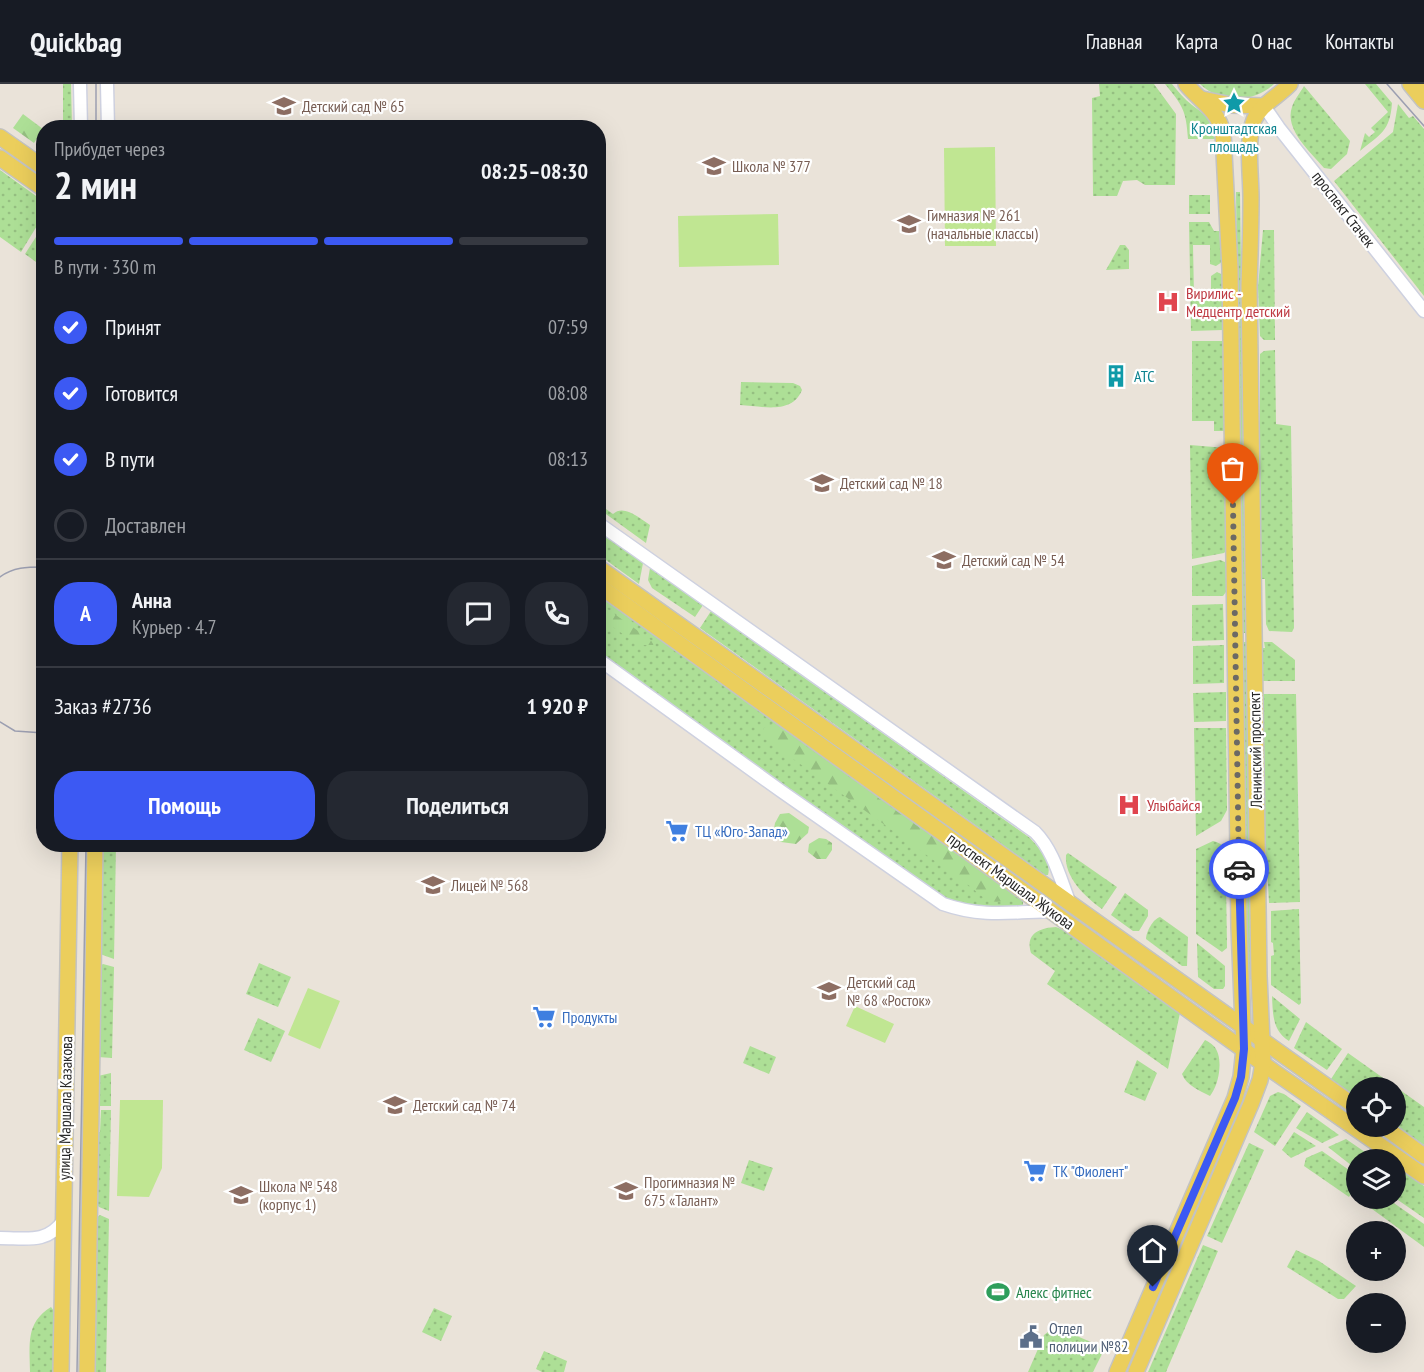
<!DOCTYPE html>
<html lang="ru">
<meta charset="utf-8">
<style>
body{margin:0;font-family:"PT Sans Narrow",sans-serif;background:#242831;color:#f1f3f6;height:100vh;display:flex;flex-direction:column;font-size:22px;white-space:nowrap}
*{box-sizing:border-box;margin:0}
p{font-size:20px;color:#9ea1a6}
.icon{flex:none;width:33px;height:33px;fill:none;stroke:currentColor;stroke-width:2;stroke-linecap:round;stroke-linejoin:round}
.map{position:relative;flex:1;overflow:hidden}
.side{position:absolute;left:36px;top:36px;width:570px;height:732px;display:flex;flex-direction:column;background:#171b24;border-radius:24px;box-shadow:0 6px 24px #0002}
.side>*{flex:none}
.buttons{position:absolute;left:1346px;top:993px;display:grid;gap:12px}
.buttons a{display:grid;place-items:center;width:60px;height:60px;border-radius:50%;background:#171b24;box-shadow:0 6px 24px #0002;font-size:30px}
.pin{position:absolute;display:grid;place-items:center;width:51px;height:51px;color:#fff;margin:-62px -26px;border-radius:50% 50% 50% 0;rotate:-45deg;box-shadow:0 0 6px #0007}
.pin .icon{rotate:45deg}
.courier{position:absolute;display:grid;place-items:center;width:60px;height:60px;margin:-30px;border:4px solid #3c59f3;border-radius:50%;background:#fff;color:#222;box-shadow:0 2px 8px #0007}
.headline em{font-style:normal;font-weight:700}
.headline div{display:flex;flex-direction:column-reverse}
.headline{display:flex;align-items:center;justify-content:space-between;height:102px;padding:0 18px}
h1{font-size:39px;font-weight:700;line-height:45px}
.bar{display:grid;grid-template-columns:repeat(4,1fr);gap:9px 6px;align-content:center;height:72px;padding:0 18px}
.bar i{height:8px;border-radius:4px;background:#363941}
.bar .current{background:#3c59f3}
.bar p{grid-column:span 4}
.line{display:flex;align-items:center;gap:15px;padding:0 18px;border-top:2px solid #363941}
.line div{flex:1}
.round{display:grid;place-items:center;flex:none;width:63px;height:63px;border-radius:24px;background:#242831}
ol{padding:0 18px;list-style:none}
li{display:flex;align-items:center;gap:18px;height:66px}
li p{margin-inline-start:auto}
li .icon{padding:6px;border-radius:50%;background:#3c59f3;color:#fff;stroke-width:4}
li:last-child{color:#9ea1a6}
li i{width:33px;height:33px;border:3px solid #363941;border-radius:50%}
.button{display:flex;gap:12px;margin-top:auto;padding:12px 18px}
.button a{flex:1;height:69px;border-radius:24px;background:#3c59f3;color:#fff;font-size:24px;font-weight:700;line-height:69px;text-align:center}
.button a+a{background:#242831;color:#f1f3f6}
header{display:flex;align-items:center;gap:36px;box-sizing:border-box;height:84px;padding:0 30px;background:#171b24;border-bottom:2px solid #363941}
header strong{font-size:28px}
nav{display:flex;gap:33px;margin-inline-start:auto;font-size:21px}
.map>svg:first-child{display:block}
.grass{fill:url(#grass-dots)}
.forest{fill:url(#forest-firs)}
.pitch{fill:#c0e692}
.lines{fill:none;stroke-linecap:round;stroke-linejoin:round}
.minor-casing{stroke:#ced1e0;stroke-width:15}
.major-casing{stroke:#c3c3c3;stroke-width:18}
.minor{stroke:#fff;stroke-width:12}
.major{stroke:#ebce5c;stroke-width:15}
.tram{stroke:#9c9fb1;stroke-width:1.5}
.done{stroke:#6b6965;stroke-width:6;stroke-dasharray:0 10.8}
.route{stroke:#3c59f3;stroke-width:8}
.labels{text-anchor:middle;stroke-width:4.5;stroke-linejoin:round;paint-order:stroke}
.education-label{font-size:16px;fill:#785e54;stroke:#fff;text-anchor:start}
.culture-label{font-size:16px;fill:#0d838f;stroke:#fff}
.street-label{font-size:16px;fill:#272727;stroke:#fff}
.health-label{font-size:16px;fill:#be3a42;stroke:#fff;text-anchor:start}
.shop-label{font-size:16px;fill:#366cbe;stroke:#fff;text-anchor:start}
.leisure-label{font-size:16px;fill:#27864d;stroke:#fff;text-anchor:start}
.service-label{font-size:16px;fill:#4e5e75;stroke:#fff;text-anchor:start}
</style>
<header>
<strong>Quickbag</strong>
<nav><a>Главная</a><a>Карта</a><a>О нас</a><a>Контакты</a></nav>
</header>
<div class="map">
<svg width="1424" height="1288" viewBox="0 0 1424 1288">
<defs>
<pattern id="grass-dots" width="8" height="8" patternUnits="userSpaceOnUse" patternTransform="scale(1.5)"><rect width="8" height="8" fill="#addf96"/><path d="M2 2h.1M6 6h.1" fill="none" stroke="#95bf81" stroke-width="1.8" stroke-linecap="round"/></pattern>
<pattern id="forest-firs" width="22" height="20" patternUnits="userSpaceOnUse" patternTransform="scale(1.5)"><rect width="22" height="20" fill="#addf96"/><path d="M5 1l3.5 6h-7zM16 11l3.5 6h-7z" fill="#95bf81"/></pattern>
</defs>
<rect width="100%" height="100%" fill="#eae3d9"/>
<g class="grass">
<polygon points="63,0 71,0 72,43 63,43"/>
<polygon points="1099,0 1154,0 1176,30 1175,101 1145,101 1137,96 1123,97 1117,112 1093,112 1092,14 1100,12"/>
<path d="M1165 0H1172C1178 7 1184 15 1192 21 1206 32 1214 35 1216 55H1188C1186 26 1183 22 1165 0Z"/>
<path d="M1200 0H1274C1254 19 1221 20 1200 0Z"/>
<path d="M1365 0H1376L1392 19C1390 48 1380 50 1360 67L1365 49 1369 53 1375 48 1371 44 1388 28Z"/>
<path d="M1304 2 1350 57 1347 70 1331 85 1324 84C1311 68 1284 46 1292 23 1294 16 1300 9 1304 2Z"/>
<polygon points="1398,20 1409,34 1413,32 1424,45 1424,212 1334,97 1393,48"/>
<polygon points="0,86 43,117 43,132 21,168 0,153"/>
<polygon points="1236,108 1240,108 1246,549 1242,549"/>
<rect x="1189" y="111" width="21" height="19"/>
<polygon points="1189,138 1209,138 1214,147 1219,147 1222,178 1216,182 1210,180 1210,161 1193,161 1194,212 1211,212 1211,192 1217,188 1223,191 1225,243 1223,246 1191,247"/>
<polygon points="43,142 43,183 25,170"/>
<polygon points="1263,146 1274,146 1275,256 1264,256 1260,252 1258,203"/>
<polygon points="1120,161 1125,161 1129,166 1129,185 1106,186"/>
<polygon points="1192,257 1223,257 1226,260 1226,347 1214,347 1214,337 1192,337"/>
<polygon points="1275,266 1276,340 1291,342 1294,544 1292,548 1269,547 1266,540 1265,495 1260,495 1260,270 1264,267"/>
<path d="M741 298 793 299 800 302 802 306C792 331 762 322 740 321Z"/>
<polygon points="1190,361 1226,364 1227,466 1224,469 1192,475"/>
<path d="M599 420 613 430C624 420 639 434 650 441L646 459 599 425Z"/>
<polygon points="599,447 643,479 639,500 599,471"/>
<polygon points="1220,476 1225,478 1226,482 1226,508 1223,512 1192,512 1192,482"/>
<polygon points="650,484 703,521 695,533 652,504 648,496"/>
<polygon points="599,512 1021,814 1023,817 1023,822 1020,824 982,823 944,816 599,569"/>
<polygon points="1223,520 1224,556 1192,557 1192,521"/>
<path d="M711 527 1030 754C1038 763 1052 777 1048 791H1045L700 544Z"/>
<polygon points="1242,558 1247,558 1252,895 1248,895"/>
<polygon points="1264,558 1272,558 1295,576 1295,597 1262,597 1261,564 1265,564"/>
<polygon points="1224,561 1224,599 1193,600 1193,562"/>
<polygon points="1226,608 1226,637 1194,638 1193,609"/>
<polygon points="1262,610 1296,610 1300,818 1269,819 1267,781 1264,782"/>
<polygon points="1194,644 1226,644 1227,726 1221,737 1196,752"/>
<path d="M1213 757C1233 762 1231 779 1231 796L1226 797 1227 864 1222 868 1196 850V765Z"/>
<polygon points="102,761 116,761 114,875 100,870"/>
<path d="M1068 769 1117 803 1102 825C1085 813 1064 793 1066 771Z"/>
<polygon points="1125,809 1148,826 1148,832 1139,847 1133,847 1111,831"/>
<polygon points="1299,825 1301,919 1299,921 1271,901 1271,872 1274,871 1273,859 1271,858 1271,827"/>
<path d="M1160 833 1188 853 1187 882H1182L1146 855C1146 848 1153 835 1160 833Z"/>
<path d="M1056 843 1063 846 1180 929 1168 985 1047 900 1055 887 1031 869C1025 850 1039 844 1056 843Z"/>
<polygon points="1197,859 1225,882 1225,902 1223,905 1214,905 1198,893"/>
<polygon points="259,879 291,893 278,923 246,910"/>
<polygon points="103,880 114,883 112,974 98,973 100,882"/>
<path d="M1272 912 1300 935 1289 957C1272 946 1273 930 1272 912Z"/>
<polygon points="258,934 285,947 271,978 244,966"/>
<polygon points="1306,938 1342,965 1327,986 1294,964"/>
<path d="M1205 956C1209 958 1214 961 1216 965 1223 977 1219 1001 1210 1012 1200 1007 1186 1001 1182 990Z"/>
<polygon points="750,962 776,973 769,990 743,979"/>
<polygon points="1348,969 1424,1023 1424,1061 1395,1041 1395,1004 1356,1004 1356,1013 1331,995"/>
<polygon points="1137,976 1157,989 1145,1017 1124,1008"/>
<polygon points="111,989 111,1022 97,1022 98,992"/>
<polygon points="1278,1008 1284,1010 1301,1022 1275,1062 1254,1048 1270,1012"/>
<polygon points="101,1026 111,1026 109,1127 99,1123 95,1119 97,1048 100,1048"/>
<polygon points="1307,1028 1339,1051 1322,1059 1296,1044"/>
<polygon points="1294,1048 1316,1062 1291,1074 1282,1066"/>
<polygon points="1346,1055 1375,1075 1374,1075 1356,1076 1356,1085 1328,1063"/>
<polygon points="1249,1059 1264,1066 1222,1159 1207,1152"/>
<polygon points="1322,1067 1356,1091 1356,1103 1349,1113 1304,1082 1306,1074"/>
<polygon points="749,1076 773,1084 764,1107 741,1099"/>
<polygon points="1395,1081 1424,1102 1424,1134 1395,1114"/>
<polygon points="1357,1114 1388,1115 1424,1140 1424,1163"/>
<polygon points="100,1131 109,1135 106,1288 92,1288 95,1135"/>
<polygon points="1203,1161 1218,1167 1166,1288 1148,1288"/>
<polygon points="1296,1166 1319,1177 1356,1202 1344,1215 1338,1215 1287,1183"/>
<path d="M51 1223 54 1227 53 1288H30C30 1261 25 1239 51 1223Z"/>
<polygon points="434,1224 452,1232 441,1257 422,1248"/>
<polygon points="1065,1247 1098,1261 1102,1270 1093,1288 1028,1288 1044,1251 1048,1248 1060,1250"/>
<polygon points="544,1267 567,1277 564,1288 542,1288 536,1285"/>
</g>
<g class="forest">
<polygon points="23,30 43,45 34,59 13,44"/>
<polygon points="599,519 655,559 653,561 638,561 599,533"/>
<path d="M771 640 781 644 1011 809 1010 813C994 824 983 814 971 803L764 654 763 648 764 644Z"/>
<polygon points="789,729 809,743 808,749 796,760 781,758 773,750 775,739 780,730"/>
<polygon points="819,754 826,755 832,759 832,766 826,775 817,775 808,768 809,760"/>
</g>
<g class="pitch">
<polygon points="995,63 996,162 945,162 944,64"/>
<polygon points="778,130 779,181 679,183 678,132"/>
<polygon points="308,904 340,917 320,965 288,951"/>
<polygon points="855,922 894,940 885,959 846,942"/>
<polygon points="120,1016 163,1016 162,1084 149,1113 117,1112"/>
</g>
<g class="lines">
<g class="minor-casing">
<g id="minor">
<polyline points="80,0 81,44"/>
<polyline points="107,0 108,44"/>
<polyline points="1264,22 1279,44 1424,227"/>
<path d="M598 439 1035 748C1053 766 1060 794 1069 817"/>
<path d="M598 575 781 707 943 820C983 834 1012 828 1053 827"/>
<path d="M0 1154C26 1154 47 1160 63 1137"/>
</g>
</g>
<g class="major-casing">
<g id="major">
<polyline points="1410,0 1424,17"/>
<polyline points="1423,0 1424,1"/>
<polyline points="1202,15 1231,21 1264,22"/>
<polyline points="0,53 44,84"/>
<polyline points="0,74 44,105"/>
<polyline points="598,483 1356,1023"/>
<polyline points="598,501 1276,989 1424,1092"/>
<polyline points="1383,1042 1424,1072"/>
<polyline points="61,1288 70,760"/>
<polyline points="87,1288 95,760"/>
<path d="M1117 1288 1235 1014 1241 993 1244 965 1239 843 1230 185 1223 49C1218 26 1200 17 1186 0"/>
<path d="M1136 1288 1251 1020 1260 996 1263 979 1259 892 1249 202C1250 173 1251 144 1251 114 1251 92 1246 56 1254 36 1260 21 1279 12 1290 0"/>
</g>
</g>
<use href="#minor" class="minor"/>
<use href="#major" class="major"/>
<g class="tram">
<polyline points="96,0 96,44"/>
<polyline points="1387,0 1424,42"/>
<path d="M0 493C13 483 27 483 44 483"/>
<polyline points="0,638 15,647 44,649"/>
<polyline points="77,1288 86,760"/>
</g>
</g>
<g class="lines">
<polyline class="done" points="1233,421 1239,785"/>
<polyline class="route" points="1153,1203 1235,1014 1241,993 1244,965 1239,785"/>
</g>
<defs>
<g id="sight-bare" transform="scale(1.8)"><path d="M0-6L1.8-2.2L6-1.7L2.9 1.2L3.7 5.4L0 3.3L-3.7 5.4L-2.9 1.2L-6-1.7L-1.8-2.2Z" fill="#0f9aa8" stroke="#fff" stroke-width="2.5" paint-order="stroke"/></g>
<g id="school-bare" transform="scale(1.8)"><path d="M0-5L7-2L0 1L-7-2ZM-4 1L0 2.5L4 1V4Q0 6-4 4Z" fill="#8d6e63" stroke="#fff" stroke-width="2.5" paint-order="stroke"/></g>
<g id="hospital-bare" transform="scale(1.8)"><path d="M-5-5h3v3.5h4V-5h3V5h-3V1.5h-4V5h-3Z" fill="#e0444e" stroke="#fff" stroke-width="2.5" paint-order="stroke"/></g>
<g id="building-bare" transform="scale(1.8)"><path d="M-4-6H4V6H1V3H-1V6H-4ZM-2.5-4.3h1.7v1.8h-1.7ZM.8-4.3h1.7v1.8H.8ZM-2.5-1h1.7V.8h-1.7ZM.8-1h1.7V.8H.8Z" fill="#0f9aa8" stroke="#fff" stroke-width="2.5" paint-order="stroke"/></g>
<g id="supermarket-bare" transform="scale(1.8)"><path d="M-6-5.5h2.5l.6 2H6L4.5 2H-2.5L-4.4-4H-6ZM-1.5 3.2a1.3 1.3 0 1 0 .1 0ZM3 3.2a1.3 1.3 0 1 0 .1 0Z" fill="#3f7fe0" stroke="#fff" stroke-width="2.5" paint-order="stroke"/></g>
<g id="stadium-bare" transform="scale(1.8)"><path d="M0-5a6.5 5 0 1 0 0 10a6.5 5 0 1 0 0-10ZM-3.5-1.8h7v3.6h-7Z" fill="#2e9e5b" stroke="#fff" stroke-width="2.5" paint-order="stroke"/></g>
<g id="civic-bare" transform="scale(1.8)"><path d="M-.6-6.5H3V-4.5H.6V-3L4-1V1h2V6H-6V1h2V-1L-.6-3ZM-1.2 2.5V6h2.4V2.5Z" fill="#5c6f8a" stroke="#fff" stroke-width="2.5" paint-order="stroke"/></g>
</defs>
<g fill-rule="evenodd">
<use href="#sight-bare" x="1234" y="19"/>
<use href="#school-bare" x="284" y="22"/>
<use href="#school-bare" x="714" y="82"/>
<use href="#school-bare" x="909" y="140"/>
<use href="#hospital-bare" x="1168" y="218"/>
<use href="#building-bare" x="1116" y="292"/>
<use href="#school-bare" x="822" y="399"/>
<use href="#school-bare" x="944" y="476"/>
<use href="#hospital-bare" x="1129" y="721"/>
<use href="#supermarket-bare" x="677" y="747"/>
<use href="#school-bare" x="433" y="801"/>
<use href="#school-bare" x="829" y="907"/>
<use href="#supermarket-bare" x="544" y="933"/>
<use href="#school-bare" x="395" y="1021"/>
<use href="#supermarket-bare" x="1035" y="1087"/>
<use href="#school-bare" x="626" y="1107"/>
<use href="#school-bare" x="241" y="1111"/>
<use href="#stadium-bare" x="998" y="1208"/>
<use href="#civic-bare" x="1031" y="1253"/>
</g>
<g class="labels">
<g class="education-label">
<text x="302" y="28">Детский сад № 65</text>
<text x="732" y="88">Школа № 377</text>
<text x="927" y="137">Гимназия № 261<tspan x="927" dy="18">(начальные классы)</tspan></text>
<text x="840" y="405">Детский сад № 18</text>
<text x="962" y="482">Детский сад № 54</text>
<text x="451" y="807">Лицей № 568</text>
<text x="847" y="904">Детский сад<tspan x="847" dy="18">№ 68 «Росток»</tspan></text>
<text x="413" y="1027">Детский сад № 74</text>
<text x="644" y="1104">Прогимназия №<tspan x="644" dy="18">675 «Талант»</tspan></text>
<text x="259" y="1108">Школа № 548<tspan x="259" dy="18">(корпус 1)</tspan></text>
</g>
<g class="culture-label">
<text x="1234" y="50">Кронштадтская<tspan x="1234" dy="18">площадь</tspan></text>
<text x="1134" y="298" text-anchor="start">АТС</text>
</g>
<g class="street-label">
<text transform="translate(1344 125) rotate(52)" y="6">проспект Стачек</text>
<text transform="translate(1255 666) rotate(-91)" y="6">Ленинский проспект</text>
<text transform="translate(1011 797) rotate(36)" y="6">проспект Маршала Жукова</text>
<text transform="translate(65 1024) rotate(-89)" y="6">улица Маршала Казакова</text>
</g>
<g class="health-label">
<text x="1186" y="215">Вирилис -<tspan x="1186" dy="18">Медцентр детский</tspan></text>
<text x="1147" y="727">Улыбайся</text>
</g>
<g class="shop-label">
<text x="695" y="753">ТЦ «Юго-Запад»</text>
<text x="562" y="939">Продукты</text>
<text x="1053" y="1093">ТК "Фиолент"</text>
</g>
<g class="leisure-label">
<text x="1016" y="1214">Алекс фитнес</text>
</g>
<g class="service-label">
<text x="1049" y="1250">Отдел<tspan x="1049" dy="18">полиции №82</tspan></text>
</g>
</g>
</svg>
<div class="buttons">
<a><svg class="icon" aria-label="locate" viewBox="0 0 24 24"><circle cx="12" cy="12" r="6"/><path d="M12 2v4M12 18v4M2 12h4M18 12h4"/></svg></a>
<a><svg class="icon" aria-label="layers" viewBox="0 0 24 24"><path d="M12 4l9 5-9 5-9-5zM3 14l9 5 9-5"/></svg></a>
<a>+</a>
<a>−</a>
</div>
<div class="pin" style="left:1233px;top:421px;background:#ea580c"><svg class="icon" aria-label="bag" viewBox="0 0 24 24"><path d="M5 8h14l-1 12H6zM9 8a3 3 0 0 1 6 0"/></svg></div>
<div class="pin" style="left:1153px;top:1203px;background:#1f2937"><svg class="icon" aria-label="home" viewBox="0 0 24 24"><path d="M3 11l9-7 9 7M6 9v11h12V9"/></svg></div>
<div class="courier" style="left:1239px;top:785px"><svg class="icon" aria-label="car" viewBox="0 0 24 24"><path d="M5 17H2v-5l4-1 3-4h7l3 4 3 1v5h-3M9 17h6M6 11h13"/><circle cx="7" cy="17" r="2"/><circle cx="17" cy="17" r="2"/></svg></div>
<section class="side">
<div class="headline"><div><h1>2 мин</h1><p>Прибудет через</p></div><em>08:25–08:30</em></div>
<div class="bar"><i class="current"></i><i class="current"></i><i class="current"></i><i></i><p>В пути · 330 m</p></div>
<ol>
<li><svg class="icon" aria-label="check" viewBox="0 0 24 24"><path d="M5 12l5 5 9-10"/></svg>Принят<p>07:59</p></li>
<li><svg class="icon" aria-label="check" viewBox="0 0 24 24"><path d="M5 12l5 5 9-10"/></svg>Готовится<p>08:08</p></li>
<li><svg class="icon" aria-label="check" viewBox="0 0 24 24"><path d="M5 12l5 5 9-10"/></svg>В пути<p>08:13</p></li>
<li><i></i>Доставлен</li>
</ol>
<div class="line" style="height:108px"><b class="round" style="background:#3c59f3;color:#fff">А</b><div><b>Анна</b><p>Курьер · 4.7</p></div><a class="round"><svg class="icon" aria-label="chat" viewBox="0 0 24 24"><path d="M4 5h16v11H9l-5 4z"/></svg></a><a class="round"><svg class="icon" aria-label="phone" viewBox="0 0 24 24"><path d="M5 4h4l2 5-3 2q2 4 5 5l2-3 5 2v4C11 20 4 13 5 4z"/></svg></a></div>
<div class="line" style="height:78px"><div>Заказ #2736</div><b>1 920 ₽</b></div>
<div class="button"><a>Помощь</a><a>Поделиться</a></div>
</section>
</div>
